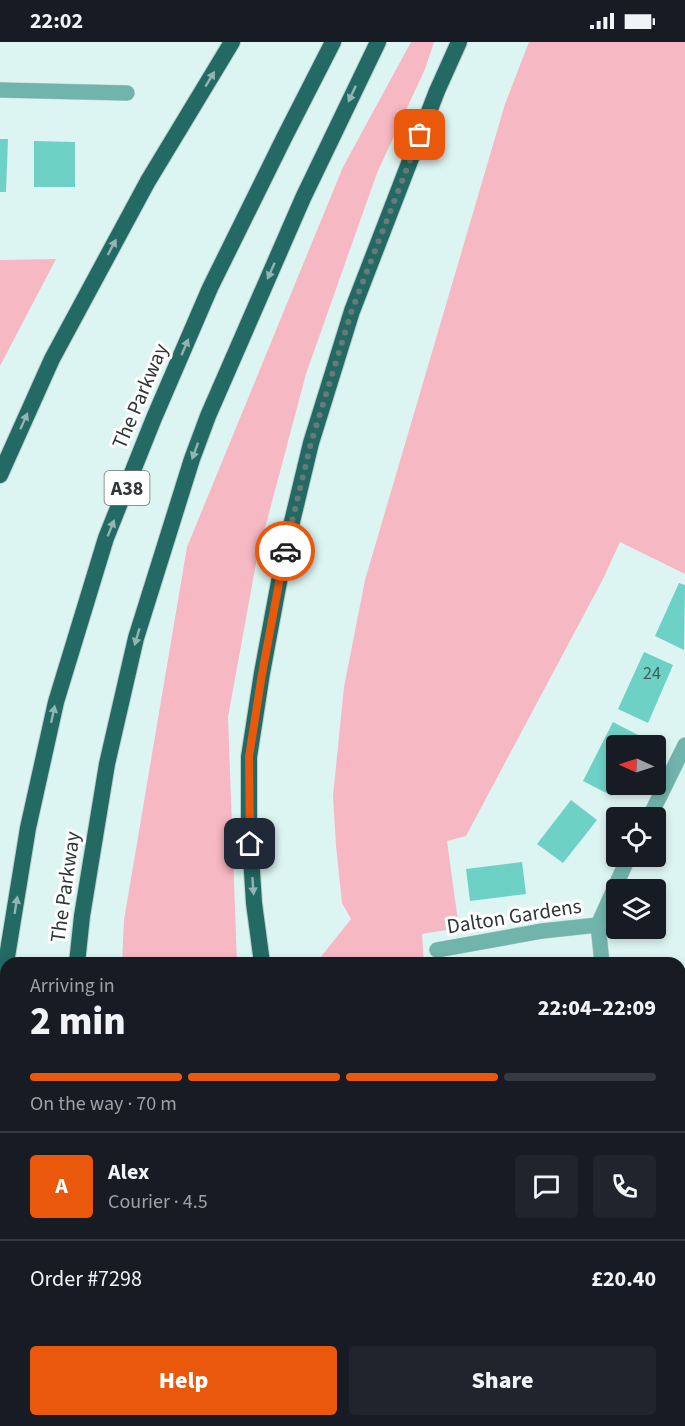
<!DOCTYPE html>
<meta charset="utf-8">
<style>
body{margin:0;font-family:"Source Sans 3",sans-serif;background:#20242c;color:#f1f3f6;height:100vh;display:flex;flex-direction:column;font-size:22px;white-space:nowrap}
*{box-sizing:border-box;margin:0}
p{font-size:20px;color:#9ea1a6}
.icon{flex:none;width:33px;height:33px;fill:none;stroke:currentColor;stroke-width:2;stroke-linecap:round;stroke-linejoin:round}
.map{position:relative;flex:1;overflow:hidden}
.details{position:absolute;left:0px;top:915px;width:686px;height:470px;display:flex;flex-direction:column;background:#171b24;border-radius:18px 18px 0 0;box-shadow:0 3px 9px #0003}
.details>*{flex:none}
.needle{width:39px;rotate:273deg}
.tools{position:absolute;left:606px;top:693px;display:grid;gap:12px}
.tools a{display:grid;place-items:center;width:60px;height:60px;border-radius:6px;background:#171b24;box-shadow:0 3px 9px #0003;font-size:30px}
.pin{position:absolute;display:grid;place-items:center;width:51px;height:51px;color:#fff;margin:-26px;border-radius:12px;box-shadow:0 3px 9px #0006}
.courier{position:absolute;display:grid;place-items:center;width:60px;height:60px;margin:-30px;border:4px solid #ea580c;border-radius:50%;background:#fff;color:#222;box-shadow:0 2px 8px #0007}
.overview em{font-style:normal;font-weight:800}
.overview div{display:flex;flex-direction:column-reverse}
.overview{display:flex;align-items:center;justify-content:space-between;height:102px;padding:0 30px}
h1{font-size:39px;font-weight:800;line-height:45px}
.bar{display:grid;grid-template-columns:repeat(4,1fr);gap:9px 6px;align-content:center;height:72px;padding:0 30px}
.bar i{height:8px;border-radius:4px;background:#363941}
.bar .current{background:#ea580c}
.bar p{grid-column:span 4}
.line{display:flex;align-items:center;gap:15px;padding:0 30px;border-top:2px solid #363941}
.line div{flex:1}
.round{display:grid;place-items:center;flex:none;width:63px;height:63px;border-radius:6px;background:#20242c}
.button{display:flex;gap:12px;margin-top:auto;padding:12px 30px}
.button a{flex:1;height:69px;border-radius:6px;background:#ea580c;color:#fff;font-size:24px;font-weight:800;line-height:69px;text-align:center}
.button a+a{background:#20242c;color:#f1f3f6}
.status{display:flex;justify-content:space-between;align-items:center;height:42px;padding:0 30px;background:#171b24;direction:ltr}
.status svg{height:16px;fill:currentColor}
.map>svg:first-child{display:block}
.green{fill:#f6b9c3}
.building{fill:#6ed1c6}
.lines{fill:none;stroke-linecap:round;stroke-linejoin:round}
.minor-casing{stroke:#bacfcc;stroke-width:16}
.tertiary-casing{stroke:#bacfcc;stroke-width:16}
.secondary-casing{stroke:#bacfcc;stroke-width:16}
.trunk-casing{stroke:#bacfcc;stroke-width:18}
.minor{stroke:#71b4ac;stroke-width:15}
.tertiary{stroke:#71b4ac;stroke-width:15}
.secondary{stroke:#05968b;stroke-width:15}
.trunk{stroke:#246a64;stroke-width:16}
.secondary-bridge-casing{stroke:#bacfcc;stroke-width:16;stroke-linecap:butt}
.secondary-bridge{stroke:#05968b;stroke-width:15}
.oneway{fill:#92b4b2}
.done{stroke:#6b7a78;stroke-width:6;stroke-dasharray:0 10.8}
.route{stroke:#ea580c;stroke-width:8}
.labels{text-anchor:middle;stroke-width:6;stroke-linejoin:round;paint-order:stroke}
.number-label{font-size:18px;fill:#3e5e5a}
.shield{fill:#fff;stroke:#6d7372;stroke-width:1.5}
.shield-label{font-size:20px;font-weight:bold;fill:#2e3736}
.street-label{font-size:21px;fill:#2e3736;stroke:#fff}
</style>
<div class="status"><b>22:02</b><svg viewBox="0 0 49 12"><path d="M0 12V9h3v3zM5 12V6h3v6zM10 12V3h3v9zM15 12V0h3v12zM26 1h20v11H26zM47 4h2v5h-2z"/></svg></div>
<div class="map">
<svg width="685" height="1384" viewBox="0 0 685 1384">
<rect width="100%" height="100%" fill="#ddf5f2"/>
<g class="green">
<polygon points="411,0 434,0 425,27 377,131 306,332 257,516 228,675 237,921 122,921 124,878 187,505 343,125"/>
<polygon points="529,0 685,0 685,532 620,500 603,537 466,794 447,799 459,886 422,892 424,921 316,921 351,877 342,861 336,804 333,754 344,645 365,538 505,62"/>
<polygon points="56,217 0,324 0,218"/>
<polygon points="114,1379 114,1378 168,1379 168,1384 115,1384"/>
</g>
<g class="building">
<polygon points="0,97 8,97 6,150 0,150"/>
<polygon points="34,99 75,100 75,145 34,145"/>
<polygon points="679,541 685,543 684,608 655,594"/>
<polygon points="644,610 673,623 648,681 618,667"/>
<polygon points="613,680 642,695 638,704 616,704 616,742 618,742 612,754 583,739"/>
<polygon points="571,758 597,778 563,821 537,802"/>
<polygon points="522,820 526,852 470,859 466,827"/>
<polygon points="685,931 685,992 680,990 680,945"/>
<rect x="680" y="1048" width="5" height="32"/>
<polygon points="612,1378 636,1378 637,1384 612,1384"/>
</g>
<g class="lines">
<g class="minor-casing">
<g id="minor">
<polyline points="0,48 127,51"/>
<polyline points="649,776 685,703"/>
<polyline points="437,908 542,889 598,883"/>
<polyline points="602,921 598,883 629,814"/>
</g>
</g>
<g class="tertiary-casing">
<g id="tertiary">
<polyline points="680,1155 685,1154"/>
<polyline points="347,1378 352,1384"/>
</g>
</g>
<g class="secondary-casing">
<polyline id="secondary" points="0,1031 6,1034"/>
</g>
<g class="trunk-casing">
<g id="trunk">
<polyline points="0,433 52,317 148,139 232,0"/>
<polyline points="6,921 28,786 56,660 106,496 154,376 210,246 284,96 333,0"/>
<polyline points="77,921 82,874 107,722 136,596 192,417 208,374 303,156 378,0"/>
<polyline points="262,921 254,861 249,783 249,715 262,631 284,513 311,401 352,269 437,49 459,0"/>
<polyline points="0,1006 3,943 6,924"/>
<polyline points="0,1287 6,1335"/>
<polyline points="12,1378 12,1384"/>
<polyline points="73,1378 74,1384"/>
<polyline points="186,1384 186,1378"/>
</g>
</g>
<use href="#minor" class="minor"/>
<use href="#tertiary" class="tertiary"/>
<use href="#secondary" class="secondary"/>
<use href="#trunk" class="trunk"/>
<g class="secondary-bridge-casing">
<polyline id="secondary-bridge" points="0,990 6,993"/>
</g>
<use href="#secondary-bridge" class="secondary-bridge"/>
</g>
<defs><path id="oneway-solid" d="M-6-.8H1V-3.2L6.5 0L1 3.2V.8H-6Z" transform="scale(1.5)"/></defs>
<g class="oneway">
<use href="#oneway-solid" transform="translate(210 37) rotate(-59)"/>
<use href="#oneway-solid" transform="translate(352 52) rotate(115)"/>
<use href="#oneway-solid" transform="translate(112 205) rotate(-62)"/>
<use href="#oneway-solid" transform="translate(271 229) rotate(114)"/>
<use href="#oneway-solid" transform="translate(185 305) rotate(-67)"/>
<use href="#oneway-solid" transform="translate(24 379) rotate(-66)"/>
<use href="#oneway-solid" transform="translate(195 409) rotate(110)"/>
<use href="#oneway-solid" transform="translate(111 486) rotate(-68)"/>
<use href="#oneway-solid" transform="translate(137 595) rotate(106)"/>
<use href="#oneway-solid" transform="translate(53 672) rotate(-78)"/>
<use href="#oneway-solid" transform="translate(253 844) rotate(86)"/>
<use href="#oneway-solid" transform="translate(16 863) rotate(-81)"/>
</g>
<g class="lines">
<polyline class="done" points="285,509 311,401 352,268 420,93"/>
<polyline class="route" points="250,802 249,715 262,632 285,509"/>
</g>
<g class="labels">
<g class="number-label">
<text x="652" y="637">24</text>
</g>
<rect class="shield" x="104.5" y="429" width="45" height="34" rx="4.5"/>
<g class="shield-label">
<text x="127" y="453">A38</text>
</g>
<g class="street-label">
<text transform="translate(140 354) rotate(-67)" y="7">The Parkway</text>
<text transform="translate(65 845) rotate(-82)" y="7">The Parkway</text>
<text transform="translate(514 874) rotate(-9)" y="7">Dalton Gardens</text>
</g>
</g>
</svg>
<div class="tools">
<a><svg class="needle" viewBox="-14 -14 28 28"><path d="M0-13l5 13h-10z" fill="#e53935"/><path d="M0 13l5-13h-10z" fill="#9ea1a6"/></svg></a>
<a><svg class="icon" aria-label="locate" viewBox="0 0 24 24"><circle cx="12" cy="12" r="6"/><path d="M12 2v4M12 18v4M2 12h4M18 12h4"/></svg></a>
<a><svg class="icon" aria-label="layers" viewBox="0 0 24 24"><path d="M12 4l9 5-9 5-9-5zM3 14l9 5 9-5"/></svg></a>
</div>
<div class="pin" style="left:420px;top:93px;background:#ea580c"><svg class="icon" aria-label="bag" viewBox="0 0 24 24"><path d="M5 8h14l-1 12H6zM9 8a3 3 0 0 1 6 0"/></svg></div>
<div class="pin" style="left:250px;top:802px;background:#1f2937"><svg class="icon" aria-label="home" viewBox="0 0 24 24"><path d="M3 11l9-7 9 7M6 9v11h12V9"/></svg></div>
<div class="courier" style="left:285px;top:509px"><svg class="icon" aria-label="car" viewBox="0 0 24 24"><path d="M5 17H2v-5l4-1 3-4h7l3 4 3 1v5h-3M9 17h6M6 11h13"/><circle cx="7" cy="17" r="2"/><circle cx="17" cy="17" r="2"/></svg></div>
<section class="details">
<div class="overview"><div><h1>2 min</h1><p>Arriving in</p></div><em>22:04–22:09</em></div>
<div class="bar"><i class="current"></i><i class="current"></i><i class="current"></i><i></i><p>On the way · 70 m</p></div>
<div class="line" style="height:108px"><b class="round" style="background:#ea580c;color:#fff">A</b><div><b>Alex</b><p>Courier · 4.5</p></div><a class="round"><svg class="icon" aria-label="chat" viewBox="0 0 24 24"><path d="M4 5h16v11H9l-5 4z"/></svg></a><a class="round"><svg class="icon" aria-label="phone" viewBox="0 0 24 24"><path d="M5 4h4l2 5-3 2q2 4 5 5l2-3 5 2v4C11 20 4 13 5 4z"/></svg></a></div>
<div class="line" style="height:78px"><div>Order #7298</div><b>£20.40</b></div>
<div class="button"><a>Help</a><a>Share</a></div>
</section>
</div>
